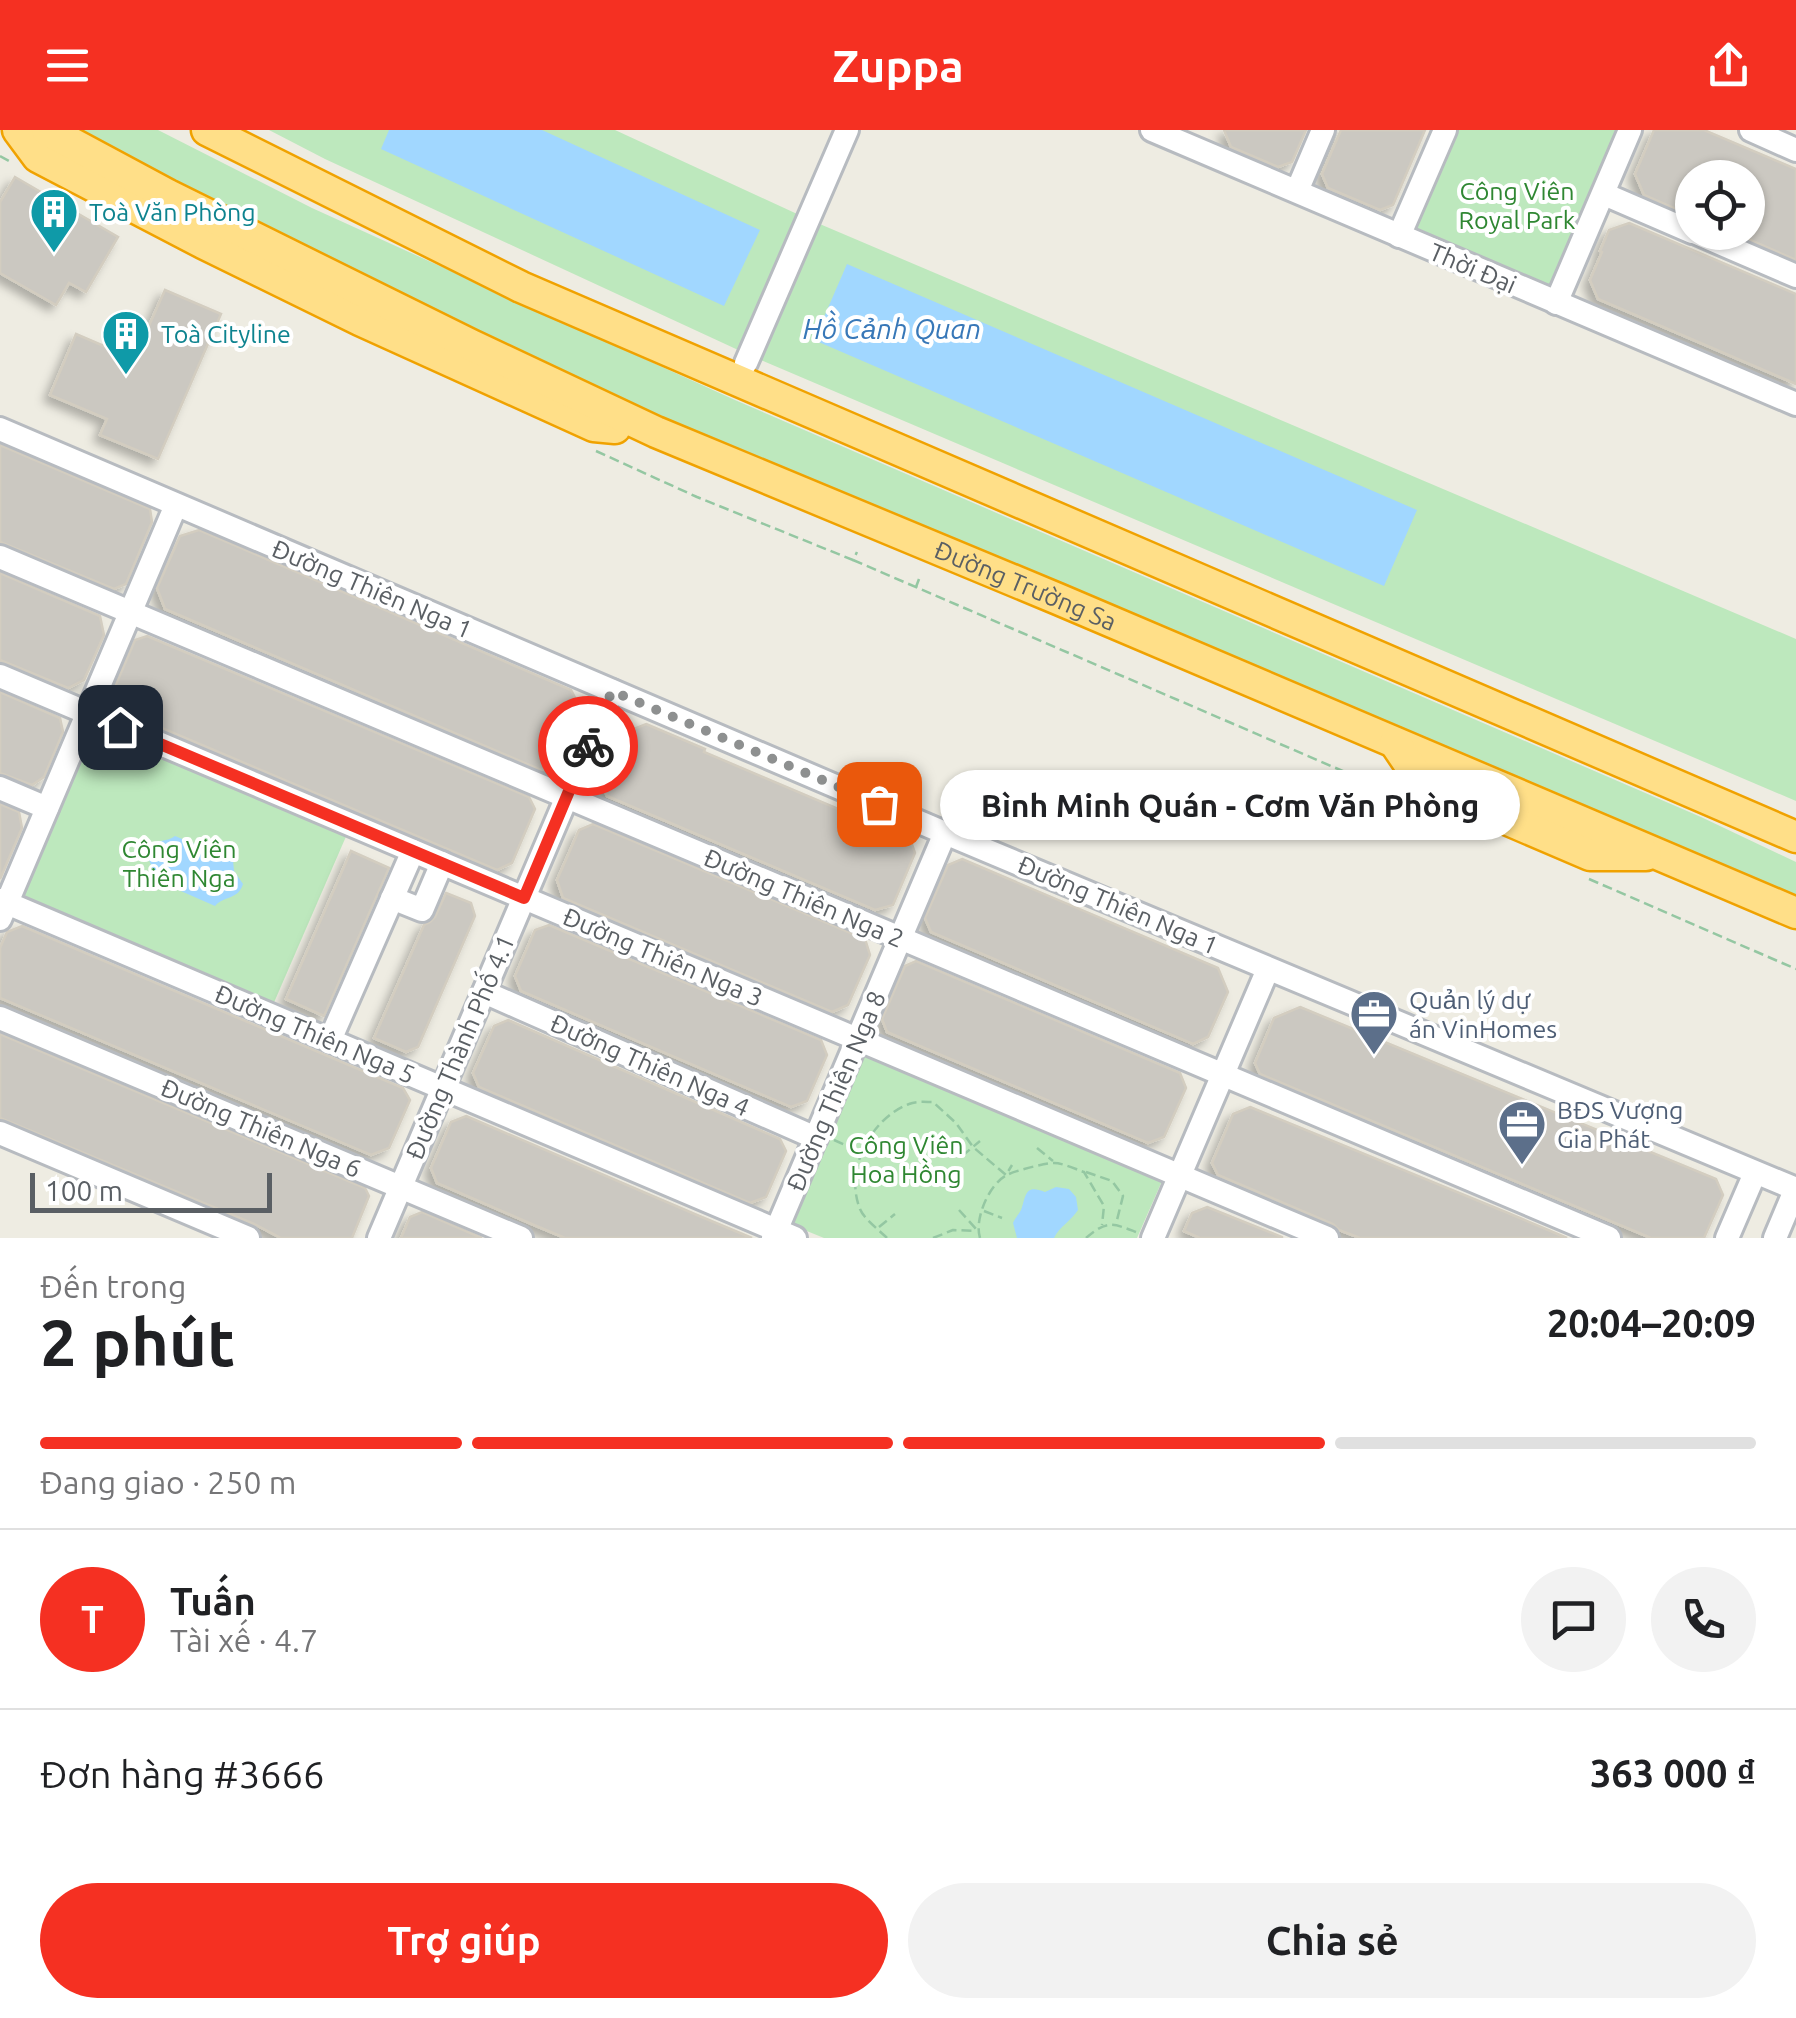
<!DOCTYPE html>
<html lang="vi">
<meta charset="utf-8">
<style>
body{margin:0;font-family:Ubuntu,sans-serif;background:#f2f2f2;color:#202124;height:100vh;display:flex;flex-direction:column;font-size:38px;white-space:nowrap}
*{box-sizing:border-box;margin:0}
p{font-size:32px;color:#757577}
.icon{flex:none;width:55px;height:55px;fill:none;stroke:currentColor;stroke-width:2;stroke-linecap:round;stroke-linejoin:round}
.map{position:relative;height:1108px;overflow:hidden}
.details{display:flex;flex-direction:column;background:#fff;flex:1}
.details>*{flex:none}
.controls{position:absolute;left:1675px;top:30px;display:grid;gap:20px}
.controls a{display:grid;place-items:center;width:90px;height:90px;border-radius:50%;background:#fff;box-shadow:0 2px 8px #0004;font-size:50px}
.scale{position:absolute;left:30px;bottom:25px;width:242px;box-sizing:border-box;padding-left:10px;border:5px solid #5a5f64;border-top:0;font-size:28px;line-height:35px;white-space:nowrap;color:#5a5f64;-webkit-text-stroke:8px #fff;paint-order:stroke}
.pin{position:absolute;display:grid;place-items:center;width:85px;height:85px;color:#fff;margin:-42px;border-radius:20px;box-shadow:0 5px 15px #0006}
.courier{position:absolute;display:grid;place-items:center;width:100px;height:100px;margin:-50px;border:8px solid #f53022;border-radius:50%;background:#fff;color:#222;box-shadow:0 2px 12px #0007}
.bubble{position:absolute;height:70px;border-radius:35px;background:#fff;box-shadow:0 2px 8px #0004;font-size:32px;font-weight:600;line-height:70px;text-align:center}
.overview em{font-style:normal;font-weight:600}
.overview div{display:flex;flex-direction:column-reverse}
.overview{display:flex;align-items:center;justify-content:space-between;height:170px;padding:0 40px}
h1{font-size:65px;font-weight:600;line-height:75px}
.bar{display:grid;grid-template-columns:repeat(4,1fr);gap:15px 10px;align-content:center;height:120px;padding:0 40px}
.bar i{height:12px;border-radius:8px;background:#e0e0e0}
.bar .active{background:#f53022}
.bar p{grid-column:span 4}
.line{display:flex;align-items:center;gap:25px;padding:0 40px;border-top:2px solid #e0e0e0}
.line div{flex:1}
.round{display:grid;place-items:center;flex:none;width:105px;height:105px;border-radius:52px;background:#f2f2f2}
.primary-button{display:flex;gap:20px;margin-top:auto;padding:20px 40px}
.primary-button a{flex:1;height:115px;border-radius:60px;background:#f53022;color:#fff;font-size:40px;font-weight:600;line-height:115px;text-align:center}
.primary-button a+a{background:#f2f2f2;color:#202124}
header{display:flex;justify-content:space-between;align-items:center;height:130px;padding:0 40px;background:#f53022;color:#fff;font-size:45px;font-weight:600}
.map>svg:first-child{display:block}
.green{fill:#bde8bd}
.water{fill:#a1d7ff}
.building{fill:#cbc8c1;stroke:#d3cdc0;stroke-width:2.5;filter:url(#shadow)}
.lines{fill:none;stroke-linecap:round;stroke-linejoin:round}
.minor-casing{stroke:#b7bbc0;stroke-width:28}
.highway-casing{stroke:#f0a200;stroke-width:35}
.path{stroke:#94c7a2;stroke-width:2.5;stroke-dasharray:10 5;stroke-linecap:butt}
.minor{stroke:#fff;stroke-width:22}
.highway{stroke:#ffdf88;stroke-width:30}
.done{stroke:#8e9090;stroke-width:10;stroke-dasharray:0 18}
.route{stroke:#f53022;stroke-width:12}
.labels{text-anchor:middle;stroke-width:8;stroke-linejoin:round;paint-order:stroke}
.park-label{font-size:25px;fill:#2f8732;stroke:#fff}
.culture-label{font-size:25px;fill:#0d838f;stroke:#fff;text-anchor:start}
.street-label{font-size:25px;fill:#5a5f64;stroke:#fff}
.service-label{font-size:25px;fill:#4e5e75;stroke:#fff;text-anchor:start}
.water-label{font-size:28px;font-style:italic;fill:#3878b8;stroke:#fff}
</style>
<header><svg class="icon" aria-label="menu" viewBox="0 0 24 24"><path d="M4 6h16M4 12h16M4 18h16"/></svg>Zuppa<svg class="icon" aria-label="share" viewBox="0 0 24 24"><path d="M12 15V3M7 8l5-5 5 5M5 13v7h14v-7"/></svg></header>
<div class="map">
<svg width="1796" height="1108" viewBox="0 0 1796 1108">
<defs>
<filter id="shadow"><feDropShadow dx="-6" dy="6" stdDeviation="5" flood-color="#0004"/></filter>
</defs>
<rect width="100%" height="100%" fill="#eeece2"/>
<g class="green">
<polygon points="69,0 158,0 312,78 735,270 1701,687 1796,732 1796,767 873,381 546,237"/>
<polygon points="269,0 615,0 808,89 1796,509 1796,671 749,225 325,29"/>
<polygon points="1445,0 1630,0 1556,173 1399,106"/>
<polygon points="87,583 351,695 269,884 7,773"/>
<polygon points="865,925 1162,1051 1137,1108 824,1108 792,1095"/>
</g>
<g class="water">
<polygon points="389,0 542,0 760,100 724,176 381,19"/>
<polygon points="847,134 1417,380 1384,456 814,210"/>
<path d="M175 706 233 730 234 741 243 754C238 770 225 765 215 776L158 751C155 738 137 720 158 712 164 710 170 710 175 706Z"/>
<path d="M1056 1057 1069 1059 1076 1067 1078 1080C1071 1091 1060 1096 1054 1108H1017L1013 1093C1015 1088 1019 1084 1021 1080 1026 1067 1024 1053 1045 1062Z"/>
</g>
<g class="building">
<polygon points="1224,0 1306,0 1292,32 1278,37 1231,17"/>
<polygon points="1341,0 1425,0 1393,75 1380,80 1328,58 1322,44"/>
<polygon points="1654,0 1704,0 1796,39 1796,130 1748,109 1748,48 1692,48 1692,86 1644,65 1635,44"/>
<polygon points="15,47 118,107 86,162 69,153 56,175 0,143 0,72"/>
<polygon points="1629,93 1796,164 1796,254 1598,169 1590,150 1602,122 1600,121 1609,100"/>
<polygon points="165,160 221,184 158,329 100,305 107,289 50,265 76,204 134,229"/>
<polygon points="0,315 150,379 152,392 126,454 114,459 0,412"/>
<polygon points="199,400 571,560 581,579 557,633 541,640 165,479 157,458 169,431 180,406"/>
<polygon points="0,443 100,486 104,505 84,550 68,558 0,530"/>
<polygon points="147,506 529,667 535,679 512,733 497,740 117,579 111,566 135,510"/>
<polygon points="0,562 60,588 63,602 44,647 32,655 0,643"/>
<polygon points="646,594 705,619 704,622 857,687 858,684 909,706 915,723 893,775 875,780 607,666 601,651 621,604"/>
<polygon points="0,674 19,682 22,698 0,749"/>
<polygon points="593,694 865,809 870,825 848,875 832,882 563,768 557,750 579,700"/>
<polygon points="351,721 389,738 324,886 286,869"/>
<polygon points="962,729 1218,838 1228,862 1208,907 1193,914 931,802 925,788 948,735"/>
<polygon points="446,763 471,773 475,786 418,917 406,922 374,908 424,795 430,792 435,787"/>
<polygon points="549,795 821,910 827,925 807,971 791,977 521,861 515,846 535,800"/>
<polygon points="22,796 403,958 410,970 389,1018 371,1025 0,868 0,818 7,802"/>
<polygon points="916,831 1180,943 1186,958 1164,1007 1148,1013 887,902 882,889 905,836"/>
<polygon points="1300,877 1716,1049 1723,1065 1704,1108 1651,1108 1260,944 1255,933 1274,888"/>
<polygon points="508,890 780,1009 786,1021 766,1067 750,1073 479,957 473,943 494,896"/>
<polygon points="0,904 365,1058 369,1066 352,1108 281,1108 254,1094 0,988"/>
<polygon points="1250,977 1508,1083 1567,1108 1360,1108 1339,1100 1333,1094 1218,1045 1212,1033 1233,984"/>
<polygon points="466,986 697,1085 752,1108 565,1108 534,1095 437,1053 431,1038 451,992"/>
<polygon points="1207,1077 1282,1107 1282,1108 1200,1108 1184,1101 1192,1083"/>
<polygon points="422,1082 482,1108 401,1108 410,1087"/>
</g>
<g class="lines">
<g class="minor-casing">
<g id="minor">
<polyline points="1152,0 1796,274"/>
<polyline points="1751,0 1796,20"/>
<polyline points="1297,61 1323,0"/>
<polyline points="1604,64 1692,102"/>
<polyline points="1694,102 1796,146"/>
<polyline points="1399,106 1445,0"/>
<polyline points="1556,173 1630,0"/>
<polyline points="746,233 847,0"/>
<polyline points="0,299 945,703 1796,1059"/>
<polyline points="0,427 1609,1108"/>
<polyline points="0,546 1327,1108"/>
<polyline points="0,658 47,678"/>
<polyline points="392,768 422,780 442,733"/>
<polyline points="0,770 795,1108"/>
<polyline points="0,789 176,375"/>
<polyline points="484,862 816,1008"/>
<polyline points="0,888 521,1108"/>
<polyline points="330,910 413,721"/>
<polyline points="0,1003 248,1108"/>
<polyline points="379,1108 612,561"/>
<polyline points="773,1108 945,703"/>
<polyline points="1153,1108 1268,839"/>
<polyline points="1727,1108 1755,1043"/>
<polyline points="1775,1108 1796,1058"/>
</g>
</g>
<g class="highway-casing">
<g id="highway">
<polyline points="18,0 38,27 203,113 360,190 594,296 615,298"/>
<path id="s1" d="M47 0 168 65 471 215 656 302 1058 469 1796 783"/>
<polyline points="207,0 521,157 1796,707"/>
<polyline points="1395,613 1422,653 1590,725 1646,725"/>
</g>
</g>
<g class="path">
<polyline points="0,26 11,32"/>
<polyline points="596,321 697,367 853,430 857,422"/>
<polyline points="853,430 1403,667"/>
<polyline points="916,457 919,449"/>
<polyline points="1589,749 1796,839"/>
<polyline points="834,1010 859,1021"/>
<polyline points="1037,1018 1053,1031"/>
<polyline points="962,1026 980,1011"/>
<polyline points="1086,1042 1112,1051 1123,1066 1116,1094"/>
<polyline points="959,1080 977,1100"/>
<polyline points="984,1081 1002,1088"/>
<polyline points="879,1097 895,1084"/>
<path d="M887 1108C879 1100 864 1089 860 1079 844 1040 871 988 909 974 916 971 925 972 933 972L956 993 973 1017 1006 1045 1012 1035"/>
<polyline points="933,1108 953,1100 976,1101"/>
<path d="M980 1108C974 1089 989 1054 1007 1045 1014 1041 1045 1033 1054 1033 1063 1033 1075 1039 1084 1042L1104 1076 1102 1095"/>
<path d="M1086 1108C1107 1090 1112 1093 1136 1102"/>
</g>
<use href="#minor" class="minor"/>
<use href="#highway" class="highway"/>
</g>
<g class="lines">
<polyline class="done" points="588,616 612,561 879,674"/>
<polyline class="route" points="120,597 524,768 588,616"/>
</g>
<defs>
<g id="building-pin" transform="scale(2.5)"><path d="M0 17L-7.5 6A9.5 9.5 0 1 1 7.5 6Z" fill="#0f9aa8" stroke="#fff"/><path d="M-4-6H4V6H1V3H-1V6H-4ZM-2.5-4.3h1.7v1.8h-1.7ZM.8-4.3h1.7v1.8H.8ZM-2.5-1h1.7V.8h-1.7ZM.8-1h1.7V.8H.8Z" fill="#fff"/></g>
<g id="office-pin" transform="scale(2.5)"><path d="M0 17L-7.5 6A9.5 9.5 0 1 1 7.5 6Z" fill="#5c6f8a" stroke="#fff"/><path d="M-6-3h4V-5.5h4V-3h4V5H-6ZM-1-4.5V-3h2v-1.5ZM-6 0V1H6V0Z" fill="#fff"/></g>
</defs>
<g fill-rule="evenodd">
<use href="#building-pin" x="54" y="82"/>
<use href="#building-pin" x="126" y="204"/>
<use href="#office-pin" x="1374" y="884"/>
<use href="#office-pin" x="1522" y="994"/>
</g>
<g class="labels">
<g class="park-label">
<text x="1517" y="70">Công Viên<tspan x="1517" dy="29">Royal Park</tspan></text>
<text x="179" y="728">Công Viên<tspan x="179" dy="29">Thiên Nga</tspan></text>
<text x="906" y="1024">Công Viên<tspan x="906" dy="29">Hoa Hồng</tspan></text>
</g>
<g class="culture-label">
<text x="89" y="91">Toà Văn Phòng</text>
<text x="161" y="213">Toà Cityline</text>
</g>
<g class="street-label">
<text transform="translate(1473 138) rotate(23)" y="9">Thời Đại</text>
<text dy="9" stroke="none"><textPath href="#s1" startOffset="1080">Đường Trường Sa</textPath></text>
<text transform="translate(372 459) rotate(23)" y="9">Đường Thiên Nga 1</text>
<text transform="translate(804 768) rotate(23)" y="9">Đường Thiên Nga 2</text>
<text transform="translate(1118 775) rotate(23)" y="9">Đường Thiên Nga 1</text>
<text transform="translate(663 827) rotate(23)" y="9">Đường Thiên Nga 3</text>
<text transform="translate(315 904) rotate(23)" y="9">Đường Thiên Nga 5</text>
<text transform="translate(460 917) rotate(-67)" y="9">Đường Thành Phố 4.1</text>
<text transform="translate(650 935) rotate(24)" y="9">Đường Thiên Nga 4</text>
<text transform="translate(836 961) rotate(-67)" y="9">Đường Thiên Nga 8</text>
<text transform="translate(261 998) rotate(23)" y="9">Đường Thiên Nga 6</text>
</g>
<g class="service-label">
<text x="1409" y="879">Quản lý dự<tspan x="1409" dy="29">án VinHomes</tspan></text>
<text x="1557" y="989">BĐS Vượng<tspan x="1557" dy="29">Gia Phát</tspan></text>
</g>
<g class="water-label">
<text x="892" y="209">Hồ Cảnh Quan</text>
</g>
</g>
</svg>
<div class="controls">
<a><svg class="icon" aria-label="locate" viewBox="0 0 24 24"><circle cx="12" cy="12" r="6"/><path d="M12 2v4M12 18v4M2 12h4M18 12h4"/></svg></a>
</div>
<div class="scale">100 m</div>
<div class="pin" style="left:879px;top:674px;background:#ea580c"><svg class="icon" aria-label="bag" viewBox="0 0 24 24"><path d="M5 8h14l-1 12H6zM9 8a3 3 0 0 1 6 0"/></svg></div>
<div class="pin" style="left:120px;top:597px;background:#1f2937"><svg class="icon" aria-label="home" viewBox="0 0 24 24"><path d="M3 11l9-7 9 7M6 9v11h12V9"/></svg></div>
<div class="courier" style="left:588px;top:616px"><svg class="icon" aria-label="bike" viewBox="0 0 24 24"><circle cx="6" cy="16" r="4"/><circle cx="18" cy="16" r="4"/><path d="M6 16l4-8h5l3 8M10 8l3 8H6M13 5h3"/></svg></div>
<div class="bubble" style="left:940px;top:640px;width:580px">Bình Minh Quán - Cơm Văn Phòng</div>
</div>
<section class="details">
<div class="overview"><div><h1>2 phút</h1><p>Đến trong</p></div><em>20:04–20:09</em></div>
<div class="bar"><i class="active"></i><i class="active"></i><i class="active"></i><i></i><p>Đang giao · 250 m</p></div>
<div class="line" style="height:180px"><b class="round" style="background:#f53022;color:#fff">T</b><div><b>Tuấn</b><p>Tài xế · 4.7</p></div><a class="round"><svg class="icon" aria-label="chat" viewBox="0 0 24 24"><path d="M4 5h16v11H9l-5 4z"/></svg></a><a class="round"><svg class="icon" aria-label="phone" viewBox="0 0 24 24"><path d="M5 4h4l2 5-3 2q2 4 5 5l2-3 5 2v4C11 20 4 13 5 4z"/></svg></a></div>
<div class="line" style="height:130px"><div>Đơn hàng #3666</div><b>363 000 ₫</b></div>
<div class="primary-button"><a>Trợ giúp</a><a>Chia sẻ</a></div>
</section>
